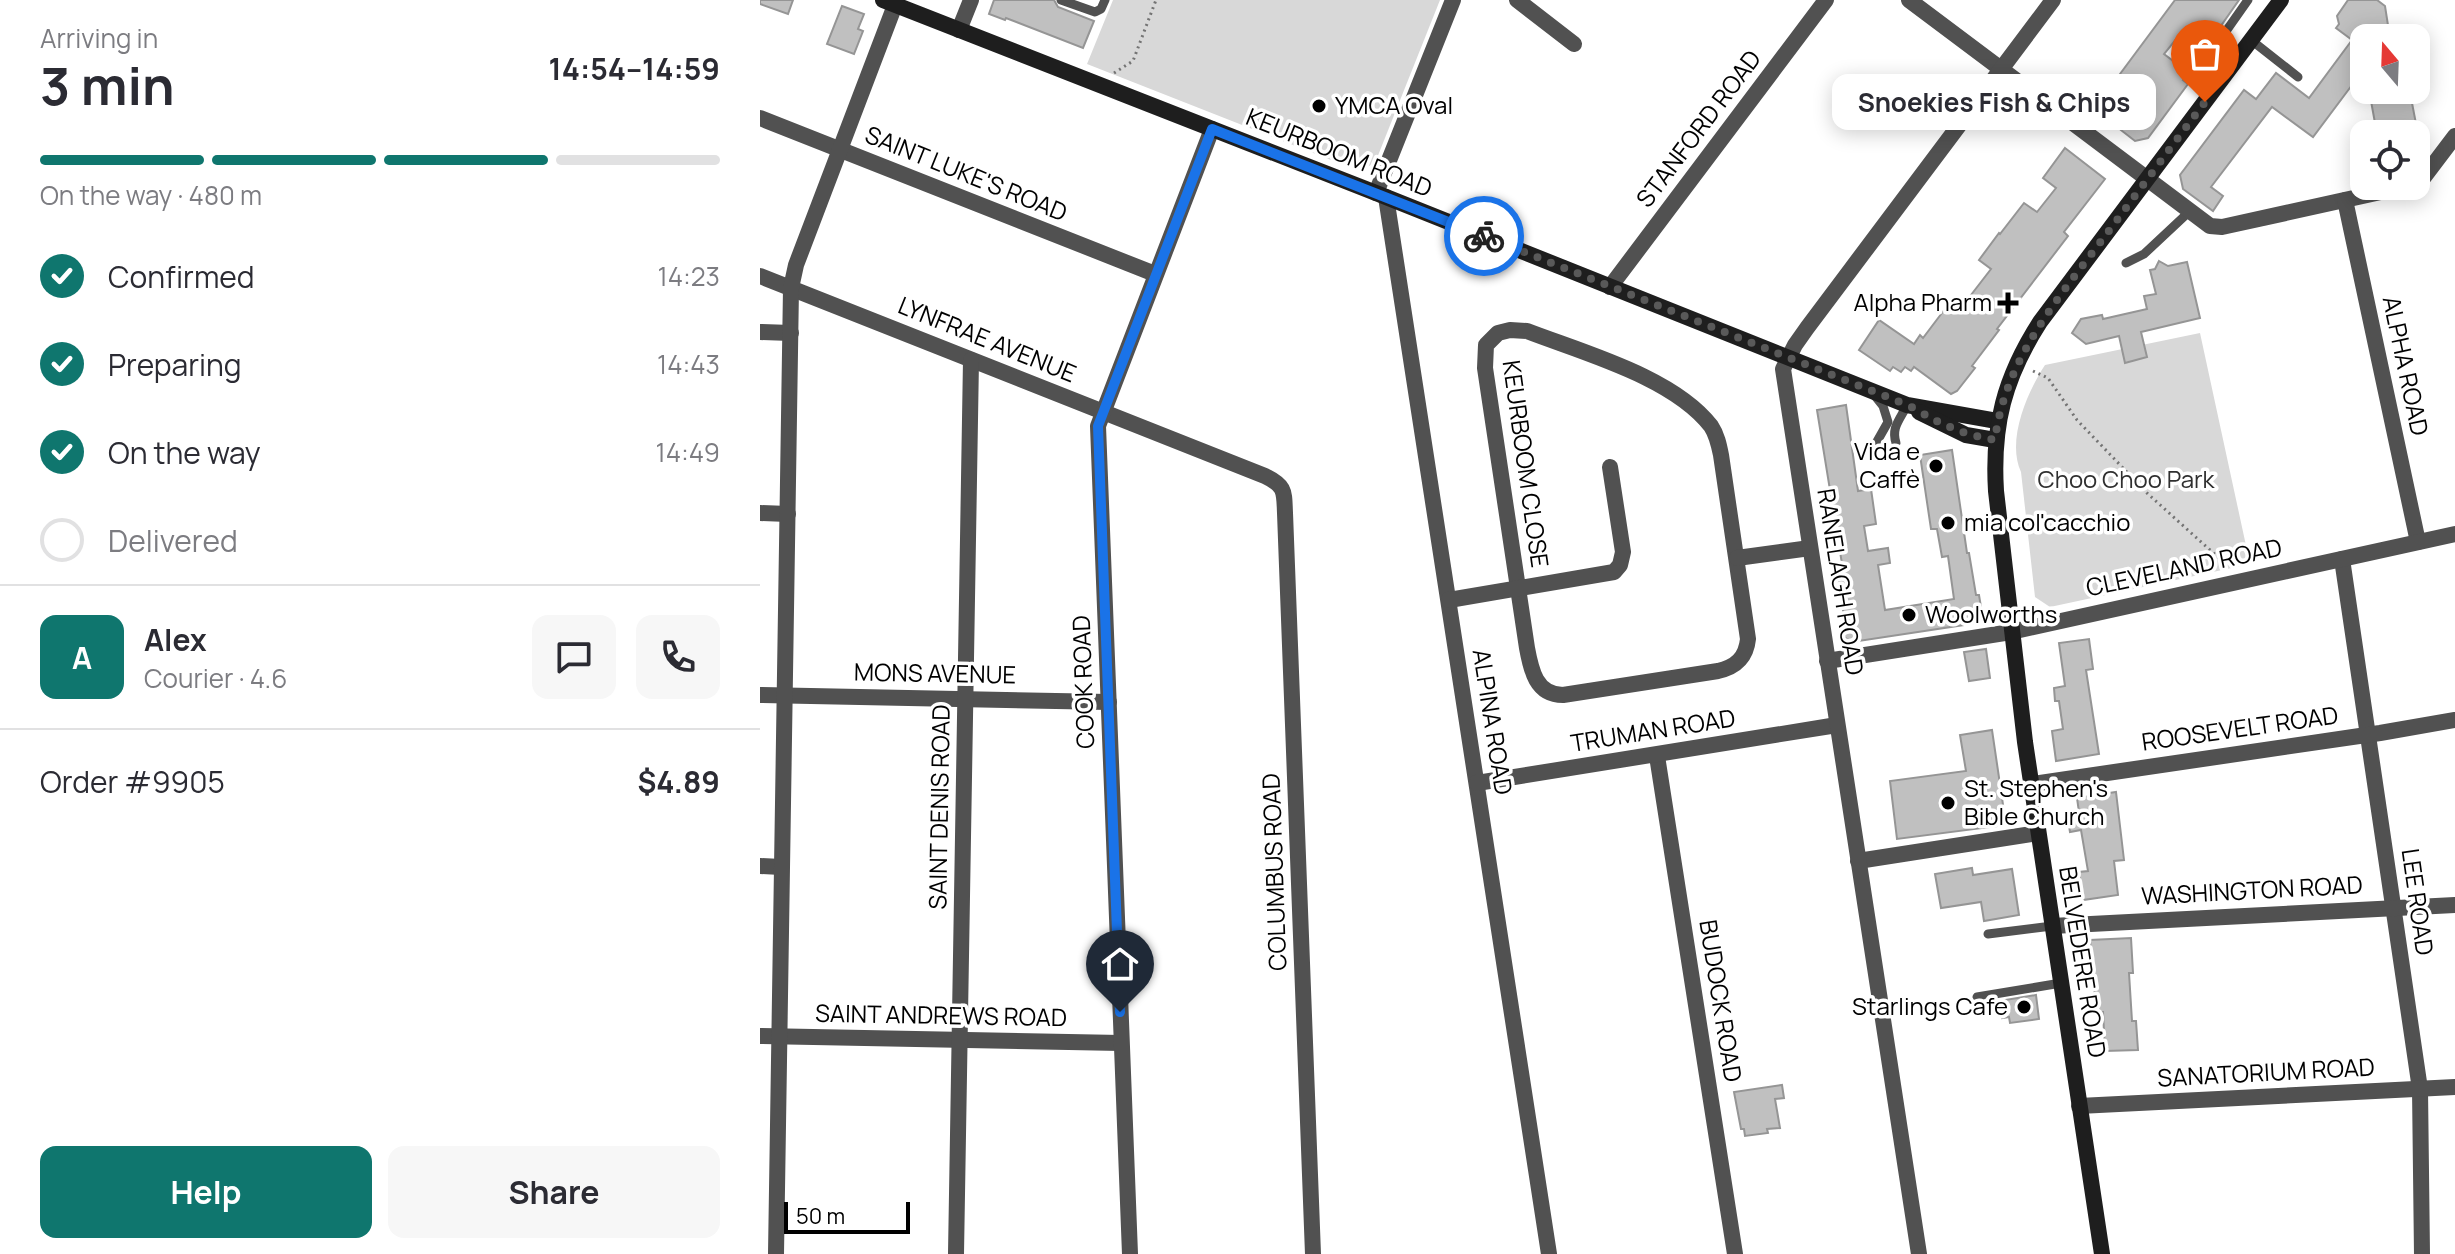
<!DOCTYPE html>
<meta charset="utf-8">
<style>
body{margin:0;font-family:Manrope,sans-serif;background:#f7f7f7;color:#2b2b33;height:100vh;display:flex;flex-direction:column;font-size:30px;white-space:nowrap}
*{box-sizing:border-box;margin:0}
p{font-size:26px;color:#7c7c81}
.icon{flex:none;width:44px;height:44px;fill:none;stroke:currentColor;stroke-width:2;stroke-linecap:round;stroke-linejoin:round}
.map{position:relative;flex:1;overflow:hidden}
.details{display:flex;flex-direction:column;background:#fff;width:760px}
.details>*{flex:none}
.needle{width:52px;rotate:341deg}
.fabs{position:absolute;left:1590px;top:24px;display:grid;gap:16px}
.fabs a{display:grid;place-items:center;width:80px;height:80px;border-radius:16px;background:#fff;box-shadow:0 4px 20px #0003;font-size:40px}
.scale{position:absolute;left:24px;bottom:20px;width:126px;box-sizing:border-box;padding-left:8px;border:4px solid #000;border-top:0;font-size:22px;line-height:28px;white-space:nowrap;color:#000;-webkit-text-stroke:6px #fff;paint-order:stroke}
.pin{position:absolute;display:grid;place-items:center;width:68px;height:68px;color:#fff;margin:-82px -34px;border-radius:50% 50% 50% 0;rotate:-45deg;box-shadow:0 0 8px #0007}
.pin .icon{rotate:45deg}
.courier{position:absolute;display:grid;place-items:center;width:80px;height:80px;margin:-40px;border:6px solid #1a73e8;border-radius:50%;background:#fff;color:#222;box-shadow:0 2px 10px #0007}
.bubble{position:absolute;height:56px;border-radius:16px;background:#fff;box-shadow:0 4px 20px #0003;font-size:26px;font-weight:700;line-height:56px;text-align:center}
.head em{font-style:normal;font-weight:700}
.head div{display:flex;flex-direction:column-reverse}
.head{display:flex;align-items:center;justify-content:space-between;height:136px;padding:0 40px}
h1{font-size:52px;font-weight:700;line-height:60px}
.bar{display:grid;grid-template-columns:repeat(4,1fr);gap:12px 8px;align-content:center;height:96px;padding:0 40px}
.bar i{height:10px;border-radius:6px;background:#e1e1e2}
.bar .selected{background:#0f766e}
.bar p{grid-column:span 4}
.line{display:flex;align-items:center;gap:20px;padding:0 40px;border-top:2px solid #e1e1e2}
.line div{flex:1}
.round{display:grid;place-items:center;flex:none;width:84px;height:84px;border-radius:16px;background:#f7f7f7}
ol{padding:0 40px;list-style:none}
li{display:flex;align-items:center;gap:24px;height:88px}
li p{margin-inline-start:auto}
li .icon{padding:8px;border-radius:50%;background:#0f766e;color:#fff;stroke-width:4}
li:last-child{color:#7c7c81}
li i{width:44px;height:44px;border:4px solid #e1e1e2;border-radius:50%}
.button{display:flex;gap:16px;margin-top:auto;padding:16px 40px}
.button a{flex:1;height:92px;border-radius:16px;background:#0f766e;color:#fff;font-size:32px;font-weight:700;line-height:92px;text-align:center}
.button a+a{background:#f7f7f7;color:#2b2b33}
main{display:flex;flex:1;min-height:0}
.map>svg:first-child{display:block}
.green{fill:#d8d8d8}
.building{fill:#c0c0c0;stroke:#959595;stroke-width:2}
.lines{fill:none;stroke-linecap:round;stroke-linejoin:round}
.path{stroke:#737373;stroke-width:3;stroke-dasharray:2 4;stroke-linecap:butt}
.service{stroke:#515151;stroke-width:9}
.minor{stroke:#515151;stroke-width:16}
.secondary{stroke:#1e1e1e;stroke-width:16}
.done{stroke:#595959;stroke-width:8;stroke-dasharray:0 14.4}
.route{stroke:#1a73e8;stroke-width:10}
.poi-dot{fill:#000;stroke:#fff;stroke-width:3}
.labels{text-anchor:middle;stroke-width:7;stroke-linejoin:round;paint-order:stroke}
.poi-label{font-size:24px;fill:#000;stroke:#fff;text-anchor:start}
.street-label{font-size:24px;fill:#000;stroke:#fff}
.park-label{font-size:24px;fill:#2f2f2f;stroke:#fff}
</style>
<main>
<section class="details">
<div class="head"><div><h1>3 min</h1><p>Arriving in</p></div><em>14:54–14:59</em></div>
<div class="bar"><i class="selected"></i><i class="selected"></i><i class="selected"></i><i></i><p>On the way · 480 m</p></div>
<ol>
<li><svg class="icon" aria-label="check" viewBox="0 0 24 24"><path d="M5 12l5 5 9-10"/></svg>Confirmed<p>14:23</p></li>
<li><svg class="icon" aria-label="check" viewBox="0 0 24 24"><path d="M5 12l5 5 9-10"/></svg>Preparing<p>14:43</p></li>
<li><svg class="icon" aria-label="check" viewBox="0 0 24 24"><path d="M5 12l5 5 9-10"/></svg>On the way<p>14:49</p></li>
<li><i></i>Delivered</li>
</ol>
<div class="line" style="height:144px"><b class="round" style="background:#0f766e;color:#fff">A</b><div><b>Alex</b><p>Courier · 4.6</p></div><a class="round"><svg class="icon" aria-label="chat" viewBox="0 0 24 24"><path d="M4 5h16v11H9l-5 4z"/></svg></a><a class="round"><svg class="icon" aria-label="phone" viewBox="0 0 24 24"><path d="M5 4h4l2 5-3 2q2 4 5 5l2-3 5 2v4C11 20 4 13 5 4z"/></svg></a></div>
<div class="line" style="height:104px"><div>Order #9905</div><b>$4.89</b></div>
<div class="button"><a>Help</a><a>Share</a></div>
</section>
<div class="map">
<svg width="1695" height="1254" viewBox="0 0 1695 1254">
<rect width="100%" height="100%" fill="#fff"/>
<g class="green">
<polygon points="353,0 680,0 615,163 599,171 327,64"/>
<path d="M1440 333 1490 564 1290 607 1275 597 1261 472C1246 440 1268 391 1285 365Z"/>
</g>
<g class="building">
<polygon points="0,0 33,0 28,14 0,4"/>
<polygon points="234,0 294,0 298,7 334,21 323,48 246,18 245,20 229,14"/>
<polygon points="1415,0 1479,0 1444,50 1421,33 1404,54 1429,73 1423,80 1428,84 1388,138 1375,141 1334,109"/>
<polygon points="1588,0 1617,0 1625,6 1630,38 1604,38 1604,69 1553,137 1512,107 1451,187 1463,196 1453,211 1423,189 1420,175 1484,90 1496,99 1516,73 1549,98 1592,40 1576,28 1579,24 1577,16"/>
<polygon points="82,6 104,14 98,29 103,31 94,54 67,44"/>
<polygon points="1609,90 1625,90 1627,100 1646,97 1647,103 1652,103 1658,134 1617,134"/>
<polygon points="1305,148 1345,179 1304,232 1308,236 1237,329 1239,330 1212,366 1215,368 1197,391 1191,394 1154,367 1151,371 1145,367 1141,372 1133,367 1130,371 1099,350 1119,320 1154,344 1160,335 1163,338 1194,297 1204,304 1231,269 1219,260 1239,233 1240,234 1264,203 1277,212 1296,188 1283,178"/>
<polygon points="1399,261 1408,266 1427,262 1440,318 1381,332 1387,357 1365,363 1359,336 1326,344 1312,333 1321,319 1342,315 1343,319 1387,309 1384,296 1396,294 1390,270 1395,269"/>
<polygon points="1086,405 1098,491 1111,489 1116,524 1104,526 1108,551 1128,548 1130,563 1118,565 1125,610 1194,599 1188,556 1182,557 1177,529 1171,529 1160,455 1192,450 1207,553 1209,553 1216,595 1219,595 1222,613 1217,623 1092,642 1084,637 1081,617 1084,617 1077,571 1083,570 1057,410"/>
<polygon points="1329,639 1333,669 1326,670 1339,754 1296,761 1292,731 1303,729 1299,701 1295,701 1294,688 1305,686 1299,643"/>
<polygon points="1226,649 1230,678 1209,681 1204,652"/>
<polygon points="1232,730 1246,825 1137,839 1130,781 1206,771 1200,735"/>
<polygon points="1356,792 1364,860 1354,861 1358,895 1323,900 1319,872 1328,871 1321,830 1310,832 1307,814 1319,812 1317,798"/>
<polygon points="1212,868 1213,875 1252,869 1259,915 1224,921 1221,902 1181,908 1175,874"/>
<polygon points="1371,938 1373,973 1369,973 1372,1021 1376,1021 1378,1050 1345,1051 1343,1012 1336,1012 1330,940"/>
<polygon points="1276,995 1279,1019 1250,1023 1249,1017 1242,1018 1239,1001"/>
<polygon points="1022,1085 1024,1098 1015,1099 1020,1128 1007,1129 1008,1133 985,1136 984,1129 981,1129 974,1092"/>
</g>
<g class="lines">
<g class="path">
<polyline points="354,73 373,61 396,0"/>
<polyline points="1273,371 1288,378 1317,420 1388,494 1460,559 1467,568"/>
</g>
<g class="service">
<polyline points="301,0 335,12 341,9 345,0"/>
<polyline points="1491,40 1538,77"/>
<polyline points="1464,77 1457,54 1457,44 1488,0"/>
<polyline points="1366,263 1384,254 1430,211"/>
<path d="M1136 443C1131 427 1140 420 1147 405"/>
<polyline points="1115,445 1128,422 1123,406 1115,396"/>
<polyline points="1228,934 1292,926"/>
<polyline points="1217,997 1301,983"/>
</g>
<g class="minor">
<polyline points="757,0 814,44"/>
<polyline points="1149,0 1450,226 1462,227 1648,186"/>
<polyline points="199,30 211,0"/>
<polyline points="0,118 395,274"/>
<polyline points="1656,183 1664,177 1695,136"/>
<polyline points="616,193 693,0"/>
<polyline points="626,197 789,1254"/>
<polyline points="1585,200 1658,542"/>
<path d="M0 276 505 476C526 486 524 492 525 513L553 1254"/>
<polyline points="850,287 1066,0"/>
<path d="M750 330 767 331C824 353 913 377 951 426 957 435 959 445 961 455L988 639C986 658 976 667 958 671L803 695C776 695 771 670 767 648L725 368 726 345 738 333Z"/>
<polyline points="0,332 31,333"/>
<polyline points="0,513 28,514"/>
<polyline points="977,558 1050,548"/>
<polyline points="1582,559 1660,1089 1662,1254"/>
<polyline points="689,600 854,572 860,565 863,552 850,467"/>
<polyline points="1067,661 1251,632 1695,534"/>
<polyline points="0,695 349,702"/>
<polyline points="897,756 975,1254"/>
<polyline points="717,783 1077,725"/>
<polyline points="1272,784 1620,733 1695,720"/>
<polyline points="1098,861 1278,833"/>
<polyline points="0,866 21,867"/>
<polyline points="1292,926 1695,905"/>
<polyline points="0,1036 361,1043"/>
<polyline points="1319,1106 1695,1087"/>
<polyline points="16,1254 31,288 36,265 135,5"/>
<polyline points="196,1254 211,360"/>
<polyline points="370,1254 338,426 452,129"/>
<polyline points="1159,1254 1023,369 1035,345 1047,328 1293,0"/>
</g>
<g class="secondary">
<polyline points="123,0 616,193 1147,405 1237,421"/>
<polyline points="1159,412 1206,435 1235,440"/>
<path d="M1342 1254 1265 742 1236 491C1232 426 1244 378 1280 322L1521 0"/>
</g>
</g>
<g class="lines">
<path class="done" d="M724 236 1150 406C1180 424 1201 434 1235 440 1245 359 1298 299 1345 236 1378 192 1411 147 1445 102"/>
<polyline class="route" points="360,1012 338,426 452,129 724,236"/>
</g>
<g class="poi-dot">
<circle cx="559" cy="106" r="8"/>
<path d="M1244 291h8v8h8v8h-8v8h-8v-8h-8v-8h8z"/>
<circle cx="1176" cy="466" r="8"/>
<circle cx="1188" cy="523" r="8"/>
<circle cx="1149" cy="615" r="8"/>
<circle cx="1188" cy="803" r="8"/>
<circle cx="1264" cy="1007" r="8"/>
</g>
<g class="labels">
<g class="poi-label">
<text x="575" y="114">YMCA Oval</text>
<text x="1232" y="311" text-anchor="end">Alpha Pharm</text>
<text x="1160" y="460" text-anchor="end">Vida e<tspan x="1160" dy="28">Caffè</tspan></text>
<text x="1204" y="531">mia col'cacchio</text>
<text x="1165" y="623">Woolworths</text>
<text x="1204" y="797">St. Stephen's<tspan x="1204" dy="28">Bible Church</tspan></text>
<text x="1248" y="1015" text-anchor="end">Starlings Cafe</text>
</g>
<g class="street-label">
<text transform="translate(939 129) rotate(-53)" y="8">STANFORD ROAD</text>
<text transform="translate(579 153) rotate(22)" y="8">KEURBOOM ROAD</text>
<text transform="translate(206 174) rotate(22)" y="8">SAINT LUKE'S ROAD</text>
<text transform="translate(227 340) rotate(22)" y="8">LYNFRAE AVENUE</text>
<text transform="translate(1645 366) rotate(78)" y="8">ALPHA ROAD</text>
<text transform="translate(765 464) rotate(82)" y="8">KEURBOOM CLOSE</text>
<text transform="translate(1424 568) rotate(-12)" y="8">CLEVELAND ROAD</text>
<text transform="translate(1080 582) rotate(81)" y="8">RANELAGH ROAD</text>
<text transform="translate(175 674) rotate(1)" y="8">MONS AVENUE</text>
<text transform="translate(324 682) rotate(-92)" y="8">COOK ROAD</text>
<text transform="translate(732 722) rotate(81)" y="8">ALPINA ROAD</text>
<text transform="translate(1480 729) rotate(-8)" y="8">ROOSEVELT ROAD</text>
<text transform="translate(893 731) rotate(-9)" y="8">TRUMAN ROAD</text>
<text transform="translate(180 807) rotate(-89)" y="8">SAINT DENIS ROAD</text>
<text transform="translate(515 872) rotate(-92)" y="8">COLUMBUS ROAD</text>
<text transform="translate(1492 891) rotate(-3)" y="8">WASHINGTON ROAD</text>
<text transform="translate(1657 902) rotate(82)" y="8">LEE ROAD</text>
<text transform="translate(1322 962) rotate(81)" y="8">BELVEDERE ROAD</text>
<text transform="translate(960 1001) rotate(81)" y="8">BUDOCK ROAD</text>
<text transform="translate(181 1016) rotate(1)" y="8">SAINT ANDREWS ROAD</text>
<text transform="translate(1506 1073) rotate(-3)" y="8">SANATORIUM ROAD</text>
</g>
<g class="park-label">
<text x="1366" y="488">Choo Choo Park</text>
</g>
</g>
</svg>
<div class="fabs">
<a><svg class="needle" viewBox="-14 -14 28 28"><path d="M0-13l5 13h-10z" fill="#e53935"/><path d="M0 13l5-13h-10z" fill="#7c7c81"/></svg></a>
<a><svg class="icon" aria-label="locate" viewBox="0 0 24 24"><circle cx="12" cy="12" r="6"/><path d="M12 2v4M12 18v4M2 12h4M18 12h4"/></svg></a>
</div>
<div class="scale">50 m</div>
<div class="pin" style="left:1445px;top:102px;background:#ea580c"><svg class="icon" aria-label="bag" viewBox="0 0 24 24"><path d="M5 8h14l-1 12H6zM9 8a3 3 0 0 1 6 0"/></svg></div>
<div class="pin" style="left:360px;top:1012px;background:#1f2937"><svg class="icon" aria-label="home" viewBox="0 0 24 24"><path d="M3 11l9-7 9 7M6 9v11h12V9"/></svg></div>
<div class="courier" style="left:724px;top:236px"><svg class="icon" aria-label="bike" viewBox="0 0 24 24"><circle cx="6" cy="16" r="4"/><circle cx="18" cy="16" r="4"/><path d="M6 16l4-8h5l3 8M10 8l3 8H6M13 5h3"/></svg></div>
<div class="bubble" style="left:1072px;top:74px;width:324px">Snoekies Fish &amp; Chips</div>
</div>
</main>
